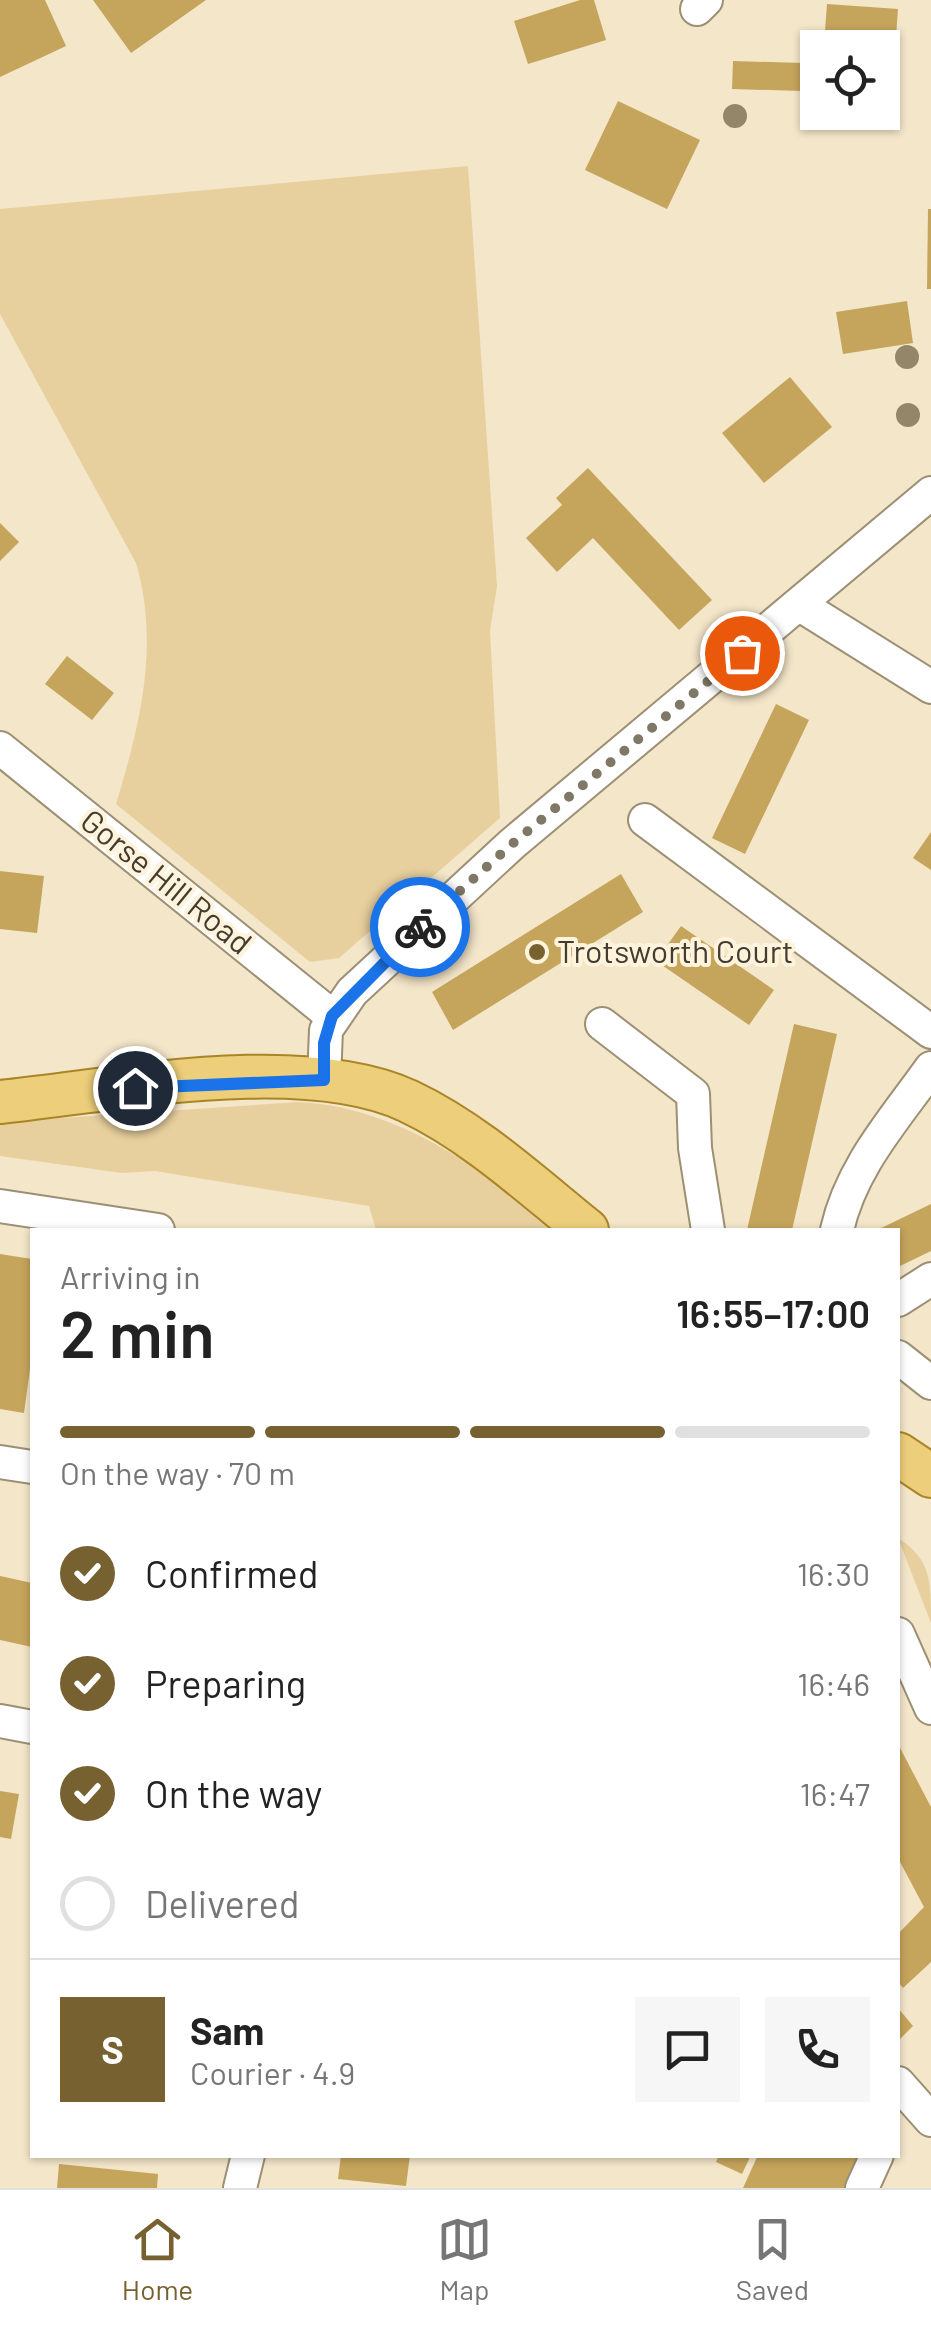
<!DOCTYPE html>
<meta charset="utf-8">
<style>
body{margin:0;font-family:Barlow,sans-serif;background:#f6f6f6;color:#222;height:100vh;display:flex;flex-direction:column;font-size:38px;white-space:nowrap}
*{box-sizing:border-box;margin:0}
p{font-size:32px;color:#767676}
.icon{flex:none;width:55px;height:55px;fill:none;stroke:currentColor;stroke-width:2;stroke-linecap:round;stroke-linejoin:round}
.map{position:relative;flex:1;overflow:hidden}
.sheet{position:absolute;left:30px;top:1228px;width:870px;height:930px;display:flex;flex-direction:column;background:#fff;border-radius:0px;box-shadow:0 2px 8px #0004}
.sheet>*{flex:none}
.buttons{position:absolute;left:800px;top:30px;display:grid;gap:20px}
.buttons a{display:grid;place-items:center;width:100px;height:100px;border-radius:0px;background:#fff;box-shadow:0 2px 8px #0004;font-size:50px}
.pin{position:absolute;display:grid;place-items:center;width:85px;height:85px;color:#fff;margin:-42px;border:5px solid #fff;border-radius:50%;box-shadow:0 2px 10px #0007}
.courier{position:absolute;display:grid;place-items:center;width:100px;height:100px;margin:-50px;border:8px solid #1a73e8;border-radius:50%;background:#fff;color:#222;box-shadow:0 2px 12px #0007}
.headline em{font-style:normal;font-weight:600}
.headline div{display:flex;flex-direction:column-reverse}
.headline{display:flex;align-items:center;justify-content:space-between;height:170px;padding:0 30px}
h1{font-size:65px;font-weight:600;line-height:75px}
.bar{display:grid;grid-template-columns:repeat(4,1fr);gap:15px 10px;align-content:center;height:120px;padding:0 30px}
.bar i{height:12px;border-radius:8px;background:#e0e0e0}
.bar .active{background:#776131}
.bar p{grid-column:span 4}
.line{display:flex;align-items:center;gap:25px;padding:0 30px;border-top:2px solid #e0e0e0}
.line div{flex:1}
.round{display:grid;place-items:center;flex:none;width:105px;height:105px;border-radius:0px;background:#f6f6f6}
ol{padding:0 30px;list-style:none}
li{display:flex;align-items:center;gap:30px;height:110px}
li p{margin-inline-start:auto}
li .icon{padding:10px;border-radius:50%;background:#776131;color:#fff;stroke-width:4}
li:last-child{color:#767676}
li i{width:55px;height:55px;border:5px solid #e0e0e0;border-radius:50%}
.dock{display:flex;justify-content:space-around;align-items:center;height:140px;border-top:2px solid #e0e0e0;background:#fff;font-size:28px;color:#767676}
.dock a{display:grid;justify-items:center;gap:5px}
.dock .active{color:#776131}
.map>svg:first-child{display:block}
.green{fill:#e8d09e}
.building{fill:#c5a45c}
.lines{fill:none;stroke-linecap:round;stroke-linejoin:round}
.minor-casing{stroke:#9c8f74;stroke-width:36}
.major-casing{stroke:#a98527;stroke-width:46}
.minor{stroke:#fff;stroke-width:32}
.major{stroke:#edce7a;stroke-width:42}
.tree{fill:#948668}
.done{stroke:#807866;stroke-width:10;stroke-dasharray:0 18}
.route{stroke:#1a73e8;stroke-width:12}
.poi-dot{fill:#776131;stroke:#fff3dc;stroke-width:4}
.labels{text-anchor:middle;stroke-width:8;stroke-linejoin:round;paint-order:stroke}
.street-label{font-size:32px;fill:#423c31;stroke:#fff3dc}
.poi-label{font-size:32px;fill:#423c31;stroke:#fff3dc;text-anchor:start}
</style>
<div class="map">
<svg width="931" height="2188" viewBox="0 0 931 2188">
<rect width="100%" height="100%" fill="#f4e6c9"/>
<g class="green">
<path d="M468 166 497 586 490 631 500 818 339 958 310 962 116 804C140 725 160 645 136 563L0 314V209Z"/>
<path d="M299 1102C400 1107 483 1171 561 1230H376L369 1206 155 1171 122 1173 0 1156V1122Z"/>
<path d="M898 1538C931 1559 931 1581 931 1623Z"/>
</g>
<g class="building">
<polygon points="0,0 45,0 66,46 0,77"/>
<polygon points="93,0 206,0 131,53"/>
<polygon points="580,0 594,0 606,40 528,64 514,21"/>
<polygon points="827,4 898,9 895,50 824,45"/>
<polygon points="733,61 803,63 802,91 732,89"/>
<polygon points="618,101 700,140 667,209 585,170"/>
<polygon points="928,209 931,209 931,289 927,289"/>
<polygon points="907,301 913,343 843,354 836,312"/>
<polygon points="790,377 832,427 764,483 722,433"/>
<polygon points="588,468 712,600 679,630 593,538 557,572 526,538 562,505 556,498"/>
<polygon points="0,523 19,542 0,561"/>
<polygon points="67,656 114,693 92,720 45,684"/>
<polygon points="776,704 809,720 745,854 712,838"/>
<polygon points="931,832 931,870 913,858"/>
<polygon points="0,871 44,876 37,933 0,929"/>
<polygon points="621,874 643,912 453,1030 432,992"/>
<polygon points="681,926 774,990 749,1025 656,961"/>
<polygon points="794,1024 837,1034 792,1230 747,1230"/>
<polygon points="931,1204 931,1251 898,1267 898,1230 877,1230"/>
<polygon points="0,1254 32,1259 32,1354 24,1413 0,1409"/>
<polygon points="0,1576 32,1583 32,1647 0,1640"/>
<polygon points="898,1744 931,1807 931,1962 903,1988 898,1982 898,1934 924,1907 898,1858"/>
<polygon points="0,1791 19,1794 11,1839 0,1837"/>
<polygon points="898,2008 913,2026 898,2041"/>
<polygon points="341,2155 410,2155 406,2186 338,2179"/>
<polygon points="719,2155 751,2155 742,2174 716,2162"/>
<polygon points="758,2155 867,2155 852,2188 743,2188"/>
<polygon points="59,2164 158,2174 157,2188 57,2188"/>
</g>
<g class="lines">
<g class="minor-casing">
<g id="minor">
<polyline points="697,9 706,0"/>
<polyline points="800,605 931,687"/>
<polyline points="0,748 332,1016"/>
<polyline points="645,820 931,1032"/>
<polyline points="602,1024 693,1094 695,1148 708,1230"/>
<polyline points="324,1079 326,1030 352,992 512,844 931,493"/>
<polyline points="0,1206 158,1230"/>
<path d="M837 1230C851 1167 894 1120 931 1068"/>
<polyline points="898,1300 931,1279"/>
<polyline points="898,1357 931,1383"/>
<polyline points="0,1462 32,1467"/>
<polyline points="898,1634 931,1708"/>
<polyline points="0,1721 32,1727"/>
<polyline points="898,2083 931,2120"/>
<polyline points="240,2188 248,2155"/>
<polyline points="862,2188 877,2155"/>
</g>
</g>
<g class="major-casing">
<g id="major">
<path d="M0 1102C115 1090 303 1052 408 1101 474 1132 531 1185 587 1230"/>
<polyline points="898,1454 931,1476"/>
</g>
</g>
<use href="#minor" class="minor"/>
<use href="#major" class="major"/>
</g>
<g class="tree">
<circle cx="735" cy="116" r="12"/>
<circle cx="907" cy="357" r="12"/>
<circle cx="908" cy="415" r="12"/>
</g>
<g class="lines">
<polyline class="done" points="420,927 512,844 742,653"/>
<polyline class="route" points="135,1088 324,1080 324,1043 332,1016 420,927"/>
</g>
<circle class="poi-dot" cx="537" cy="952" r="10"/>
<g class="labels">
<g class="street-label">
<text transform="translate(166 882) rotate(39)" y="11">Gorse Hill Road</text>
</g>
<g class="poi-label">
<text x="557" y="963">Trotsworth Court</text>
</g>
</g>
</svg>
<div class="buttons">
<a><svg class="icon" aria-label="locate" viewBox="0 0 24 24"><circle cx="12" cy="12" r="6"/><path d="M12 2v4M12 18v4M2 12h4M18 12h4"/></svg></a>
</div>
<div class="pin" style="left:742px;top:653px;background:#ea580c"><svg class="icon" aria-label="bag" viewBox="0 0 24 24"><path d="M5 8h14l-1 12H6zM9 8a3 3 0 0 1 6 0"/></svg></div>
<div class="pin" style="left:135px;top:1088px;background:#1f2937"><svg class="icon" aria-label="home" viewBox="0 0 24 24"><path d="M3 11l9-7 9 7M6 9v11h12V9"/></svg></div>
<div class="courier" style="left:420px;top:927px"><svg class="icon" aria-label="bike" viewBox="0 0 24 24"><circle cx="6" cy="16" r="4"/><circle cx="18" cy="16" r="4"/><path d="M6 16l4-8h5l3 8M10 8l3 8H6M13 5h3"/></svg></div>
<section class="sheet">
<div class="headline"><div><h1>2 min</h1><p>Arriving in</p></div><em>16:55–17:00</em></div>
<div class="bar"><i class="active"></i><i class="active"></i><i class="active"></i><i></i><p>On the way · 70 m</p></div>
<ol>
<li><svg class="icon" aria-label="check" viewBox="0 0 24 24"><path d="M5 12l5 5 9-10"/></svg>Confirmed<p>16:30</p></li>
<li><svg class="icon" aria-label="check" viewBox="0 0 24 24"><path d="M5 12l5 5 9-10"/></svg>Preparing<p>16:46</p></li>
<li><svg class="icon" aria-label="check" viewBox="0 0 24 24"><path d="M5 12l5 5 9-10"/></svg>On the way<p>16:47</p></li>
<li><i></i>Delivered</li>
</ol>
<div class="line" style="height:180px"><b class="round" style="background:#776131;color:#fff">S</b><div><b>Sam</b><p>Courier · 4.9</p></div><a class="round"><svg class="icon" aria-label="chat" viewBox="0 0 24 24"><path d="M4 5h16v11H9l-5 4z"/></svg></a><a class="round"><svg class="icon" aria-label="phone" viewBox="0 0 24 24"><path d="M5 4h4l2 5-3 2q2 4 5 5l2-3 5 2v4C11 20 4 13 5 4z"/></svg></a></div>
</section>
</div>
<nav class="dock">
<a class="active"><svg class="icon" aria-label="home" viewBox="0 0 24 24"><path d="M3 11l9-7 9 7M6 9v11h12V9"/></svg>Home</a>
<a><svg class="icon" aria-label="map" viewBox="0 0 24 24"><path d="M3 6l6-2 6 2 6-2v14l-6 2-6-2-6 2zM9 4v14M15 6v14"/></svg>Map</a>
<a><svg class="icon" aria-label="saved" viewBox="0 0 24 24"><path d="M7 4h10v16l-5-4-5 4z"/></svg>Saved</a>
</nav>
